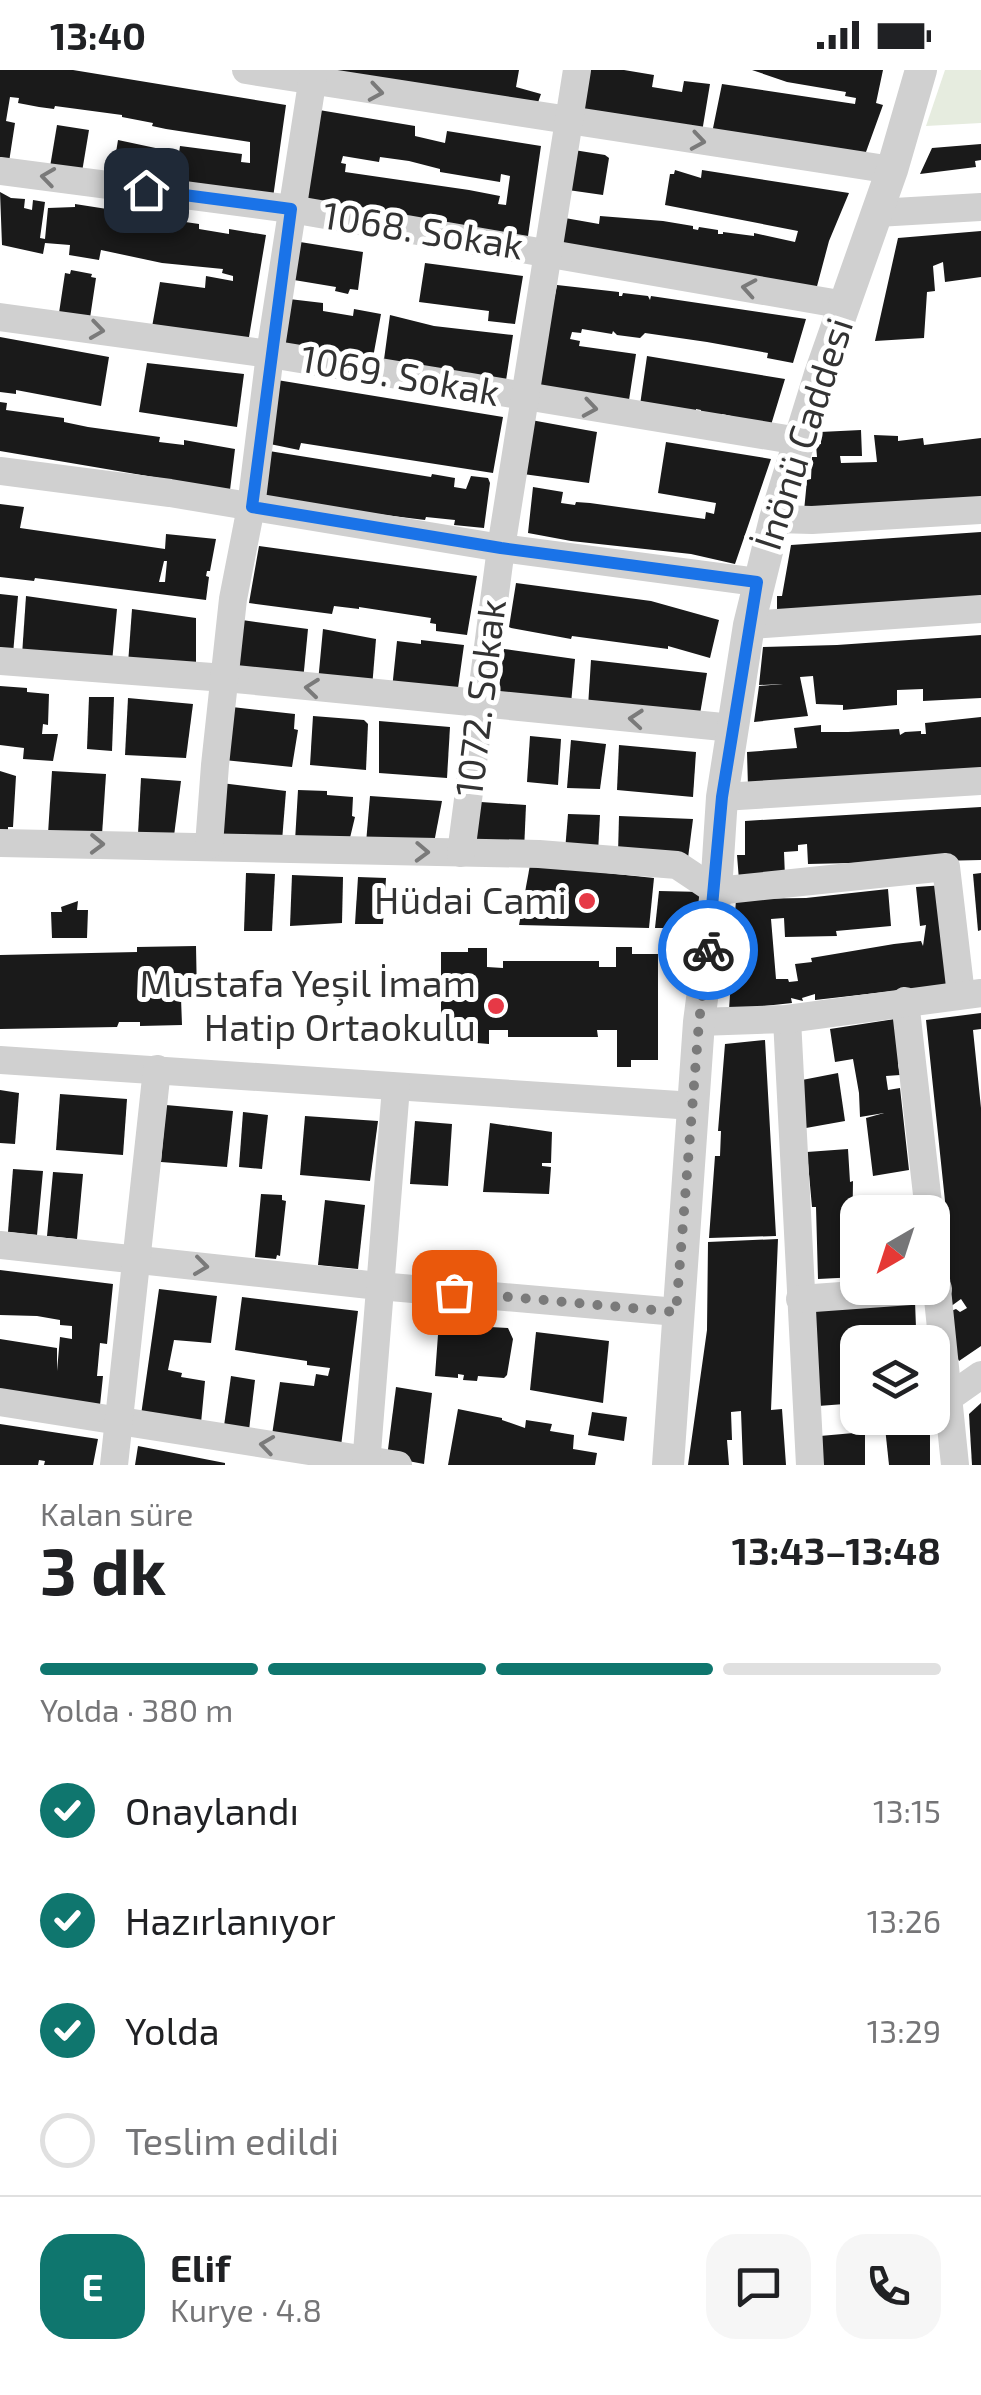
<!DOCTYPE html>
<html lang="tr">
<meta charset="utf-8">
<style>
body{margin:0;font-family:"Exo 2",sans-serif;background:#f6f6f6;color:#202124;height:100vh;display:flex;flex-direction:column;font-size:38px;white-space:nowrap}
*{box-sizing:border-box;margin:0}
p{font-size:32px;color:#757577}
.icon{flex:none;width:55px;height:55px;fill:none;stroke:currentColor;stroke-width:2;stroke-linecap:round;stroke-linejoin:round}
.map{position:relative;height:1395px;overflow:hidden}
.panel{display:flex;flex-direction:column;background:#fff;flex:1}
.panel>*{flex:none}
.needle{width:65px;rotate:219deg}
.controls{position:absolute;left:840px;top:1125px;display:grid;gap:20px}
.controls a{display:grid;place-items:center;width:110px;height:110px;border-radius:20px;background:#fff;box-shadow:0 2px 8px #0004;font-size:50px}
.pin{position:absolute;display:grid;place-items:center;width:85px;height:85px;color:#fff;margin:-42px;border-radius:20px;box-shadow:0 5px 15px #0006}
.courier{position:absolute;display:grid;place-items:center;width:100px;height:100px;margin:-50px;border:8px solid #1a73e8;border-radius:50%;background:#fff;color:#222;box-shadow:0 2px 12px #0007}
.head em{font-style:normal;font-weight:700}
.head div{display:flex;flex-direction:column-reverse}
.head{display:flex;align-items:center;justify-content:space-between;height:170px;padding:0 40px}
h1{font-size:65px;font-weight:700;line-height:75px}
.bar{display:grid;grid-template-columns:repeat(4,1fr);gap:15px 10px;align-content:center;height:120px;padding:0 40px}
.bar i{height:12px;border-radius:8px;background:#e0e0e0}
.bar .on{background:#0f766e}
.bar p{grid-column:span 4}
.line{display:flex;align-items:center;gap:25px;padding:0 40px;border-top:2px solid #e0e0e0}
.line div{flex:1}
.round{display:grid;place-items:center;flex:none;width:105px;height:105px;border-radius:30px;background:#f6f6f6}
ol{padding:0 40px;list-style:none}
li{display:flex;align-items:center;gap:30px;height:110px}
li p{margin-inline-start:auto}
li .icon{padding:10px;border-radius:50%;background:#0f766e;color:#fff;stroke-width:4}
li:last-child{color:#757577}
li i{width:55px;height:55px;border:5px solid #e0e0e0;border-radius:50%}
.status{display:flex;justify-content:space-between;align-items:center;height:70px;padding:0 50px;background:#fff;direction:ltr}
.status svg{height:28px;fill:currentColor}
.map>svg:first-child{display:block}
.green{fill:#e6ecdf}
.building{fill:#1a1a1a;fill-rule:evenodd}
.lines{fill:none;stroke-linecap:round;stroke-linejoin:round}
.minor{stroke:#d0d0d0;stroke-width:28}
.tertiary{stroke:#d0d0d0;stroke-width:32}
.oneway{stroke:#7a7a7a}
.done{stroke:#7a7a7a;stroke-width:10;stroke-dasharray:0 18}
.route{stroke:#1a73e8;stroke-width:12}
.poi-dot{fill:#e63946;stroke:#fff;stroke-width:4}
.labels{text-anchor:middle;stroke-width:10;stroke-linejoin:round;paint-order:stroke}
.street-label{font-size:38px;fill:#333;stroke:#fff}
.poi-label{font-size:38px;fill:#333;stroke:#fff;text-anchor:end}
</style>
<div class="status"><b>13:40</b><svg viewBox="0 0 49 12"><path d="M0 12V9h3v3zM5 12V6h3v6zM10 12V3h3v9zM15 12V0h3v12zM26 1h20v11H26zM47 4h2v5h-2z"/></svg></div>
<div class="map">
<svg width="981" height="1395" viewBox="0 0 981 1395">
<rect width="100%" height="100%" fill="#fff"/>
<polygon class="green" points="945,0 981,0 981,53 926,56"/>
<g class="building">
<polygon points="0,0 73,0 286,35 272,135 112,107 118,70 179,83 180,76 242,84 241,92 250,93 250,72 166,59 152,56 153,53 122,47 122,45 55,36 54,39 39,37 18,33 19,28 10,27 6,51 15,53 9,92 0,90"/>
<polygon points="326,0 519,0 516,17 541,24 535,41"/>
<polygon points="588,0 624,0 654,5 652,17 682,22 684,11 710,14 701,68 579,47"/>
<polygon points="752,0 883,0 876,33 883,35 862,93 711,68 722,14 855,34 856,28 845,26 846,22 787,12"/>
<path d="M319 40 415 56V66L445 73 447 61 541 76 527 173 303 136ZM343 86 379 92 380 87 409 91 440 99V102L500 112 501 104 510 106 506 135 498 134 500 126 469 120 345 102 346 94 341 93Z"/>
<polygon points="57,55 89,60 82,102 50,97"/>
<polygon points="981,74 981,90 975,91 976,97 920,104 932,78"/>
<polygon points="574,80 605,85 609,88 603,125 568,120"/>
<polygon points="675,100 701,108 702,100 849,123 829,171 816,220 561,177 565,148 599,154 600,146 663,151 693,156 693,159 698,160 699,157 718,160 718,164 723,164 723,162 754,166 754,163 795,172 798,161 665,135 670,104 674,104"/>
<polygon points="0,122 11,128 25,129 24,138 32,140 33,130 45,132 40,168 45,169 48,138 75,137 75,134 107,139 106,143 137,149 138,145 199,154 199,159 229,164 229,159 266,165 248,273 152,257 160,212 205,218 206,206 233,211 233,206 222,203 223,199 162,193 101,180 99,190 69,185 70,175 45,173 43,184 2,175"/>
<polygon points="981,161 981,207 945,212 943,192 933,196 935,221 927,222 924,268 875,271 898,168"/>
<polygon points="300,172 363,182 358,220 350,219 348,224 335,221 336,217 294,210"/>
<polygon points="425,193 523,206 515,254 488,251 489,241 419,232"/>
<polygon points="71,200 92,204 91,207 96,208 90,248 59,243 65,203 70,204"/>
<polygon points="557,215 619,222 619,226 622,226 623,223 648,226 650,230 651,226 806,249 793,293 767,288 768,283 707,272 645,263 640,268 617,265 613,261 612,264 582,259 581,263 572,262 570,269 580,271 579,276 636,284 629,330 536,318"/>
<polygon points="289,229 323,233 323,241 353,246 354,239 381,244 372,293 281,278"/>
<polygon points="390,245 434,256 513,265 505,317 383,297"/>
<polygon points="0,267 109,287 101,336 16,320 16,324 0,322"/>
<polygon points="647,286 785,309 771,355 730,349 731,346 722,344 722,347 701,344 701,340 696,339 696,344 640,335"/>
<polygon points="147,293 244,304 237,357 139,342"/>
<polygon points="277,310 503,347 493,403 301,373 299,380 265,373"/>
<polygon points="0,332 7,333 6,340 64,348 64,352 88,357 160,367 159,372 184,375 184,370 235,379 230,420 0,381"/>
<polygon points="531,350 597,362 589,413 523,404"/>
<polygon points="861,360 862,386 840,386 841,393 877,392 874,365 898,366 898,371 923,368 924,375 981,368 981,429 804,441 807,410 811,409 812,387 817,387 816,375 821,374 820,362"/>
<polygon points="666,372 771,389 735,494 691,484 571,471 528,463 533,417 563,422 561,433 575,435 576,432 590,433 705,449 706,442 714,444 716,433 658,423"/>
<polygon points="269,381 431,407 432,404 455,408 454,417 466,419 471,406 488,408 490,413 484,458 454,455 455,450 426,447 425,450 329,438 263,425"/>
<path d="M0 434 24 437 20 458 165 479 166 464 216 469 210 501H207L206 506 209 507 206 530 35 508 34 511 0 507ZM164 491H167L165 512H159Z"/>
<polygon points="981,462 981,532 777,545 777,526 782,526 791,475"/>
<polygon points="259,476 477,506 467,565 436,561 436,554 430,553 431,548 359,537 359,539 334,536 332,544 249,533"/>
<polygon points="516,513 651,531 719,550 710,588 668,576 668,579 572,566 571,569 511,558 509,557"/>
<polygon points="0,524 18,526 13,584 0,583"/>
<polygon points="26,526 117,539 112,592 22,585"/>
<polygon points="132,539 196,548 196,600 128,594"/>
<polygon points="242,550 308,559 303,611 236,604"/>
<polygon points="323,559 376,569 372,618 318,612"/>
<polygon points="981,565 981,628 923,631 923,619 897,620 897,635 843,640 843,635 816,634 813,606 800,607 808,646 754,652 759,616 783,614 759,615 763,577 837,575"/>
<polygon points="421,570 464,575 457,625 392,619 397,571 421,574"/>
<polygon points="504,579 575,589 571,634 498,626"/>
<polygon points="591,590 707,603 699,650 588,637"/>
<polygon points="0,616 27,618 27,622 49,624 48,655 43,654 42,664 58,664 53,691 23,689 24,678 0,675"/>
<polygon points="89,627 114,627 112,681 87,679"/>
<polygon points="128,628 193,634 186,688 125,685"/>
<polygon points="232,637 295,644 294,659 298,660 292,697 224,690"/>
<polygon points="313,646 364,650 368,654 366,700 310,695"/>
<polygon points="981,647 981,705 748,717 747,682 797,678 794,658 821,655 821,662 848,662 899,659 900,665 905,662 921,661 921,664 926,664 925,653"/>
<polygon points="379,651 450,657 447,708 379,703"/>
<polygon points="530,666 561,669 558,715 527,712"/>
<polygon points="571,670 606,674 600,719 567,718"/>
<polygon points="619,675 696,682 693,727 617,720"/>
<polygon points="0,701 16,706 13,757 8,757 8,761 0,761"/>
<polygon points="52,701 106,704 102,765 48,764"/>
<polygon points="141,708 181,711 174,766 138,764"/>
<polygon points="221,713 286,721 282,771 213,768"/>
<polygon points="298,720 327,721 327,725 353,727 352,746 355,747 349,772 295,771"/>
<polygon points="370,726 442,731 433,778 366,773"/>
<polygon points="481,732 526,735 524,781 474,778"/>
<polygon points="981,737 981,790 808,794 807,774 798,775 798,781 784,782 785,807 739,810 737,785 745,785 745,751"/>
<polygon points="568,744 600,745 598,783 565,781"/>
<polygon points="619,746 693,749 688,788 618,784"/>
<polygon points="530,795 654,808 649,858 519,855"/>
<polygon points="246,803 275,804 272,861 244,861"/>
<polygon points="981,803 981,860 978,861 973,804"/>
<polygon points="292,805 343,807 342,853 290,856"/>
<polygon points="358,807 386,808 383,854 355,854"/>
<polygon points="945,815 955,914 815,930 815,924 802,928 803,931 791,928 792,933 729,940 736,829 806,828 888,819 891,856 836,861 837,866 785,867 784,848 771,849 776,909 788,909 789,912 798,911 795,894 812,892 811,888 894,874 921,871 923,876 926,855 920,856 916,817"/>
<polygon points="659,821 704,822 700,858 655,858"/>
<polygon points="78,831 77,840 88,840 87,868 52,868 51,842 62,842 61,837"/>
<polygon points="196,876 197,928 181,928 182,955 140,956 140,952 119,952 117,957 0,959 0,885 137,882 137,877"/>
<polygon points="616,877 632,877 632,884 658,884 658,990 631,990 631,997 617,997 617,960 597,960 598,967 508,967 508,960 489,960 489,974 441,970 441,882 468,882 468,878 487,878 487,897 503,898 503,891 599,891 599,897 616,897"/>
<polygon points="981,943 981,959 973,960 981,1038 981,1276 959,1291 952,1278 951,1241 956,1239 960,1242 967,1238 961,1229 950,1237 949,1169 926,950"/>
<polygon points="895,949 902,994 898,994 900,1005 886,1006 888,1020 900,1018 909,1100 873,1106 866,1048 884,1043 860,1047 859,1023 853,989 835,992 830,959"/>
<polygon points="765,970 776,1166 709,1168 715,1086 720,1086 721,1061 718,1061 725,974"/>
<polygon points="838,1003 845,1051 806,1058 802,1010"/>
<polygon points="0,1020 19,1023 15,1074 0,1073"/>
<polygon points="60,1024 127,1029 123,1085 56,1080"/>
<polygon points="166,1035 233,1041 227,1097 161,1092"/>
<polygon points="243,1042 268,1045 262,1099 239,1097"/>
<polygon points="305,1046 378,1051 370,1111 300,1105"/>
<polygon points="415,1051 452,1054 448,1116 410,1114"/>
<polygon points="490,1053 552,1062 551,1093 542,1093 542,1096 551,1097 549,1124 483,1122"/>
<polygon points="848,1079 850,1112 853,1111 852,1182 858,1181 858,1207 818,1209 816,1137 812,1137 807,1082"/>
<polygon points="13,1099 43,1101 37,1165 8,1162"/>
<polygon points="53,1102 83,1104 77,1169 47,1166"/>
<polygon points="261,1124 282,1125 282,1130 286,1131 280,1186 277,1185 276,1189 255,1187"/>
<polygon points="325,1130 365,1135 358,1199 318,1195"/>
<polygon points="778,1169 771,1340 782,1339 786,1395 743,1395 741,1341 731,1342 732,1370 727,1370 729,1395 688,1395 707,1260 708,1172"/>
<polygon points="0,1200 113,1214 107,1274 100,1273 97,1306 103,1306 100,1335 0,1321 0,1269 57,1278 57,1301 60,1267 72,1269 72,1256 60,1255 60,1250 37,1246 0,1245"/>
<polygon points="159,1219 217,1226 211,1273 174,1270 168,1300 182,1303 181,1307 205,1311 201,1353 141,1345"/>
<polygon points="242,1227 358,1241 341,1376 272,1365 280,1312 314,1316 316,1304 328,1306 330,1298 307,1295 307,1291 235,1280"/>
<polygon points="915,1231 916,1258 921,1258 923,1272 875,1272 874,1261 879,1261 878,1255 854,1259 858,1333 818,1336 813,1240"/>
<polygon points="439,1251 464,1254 463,1258 467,1259 468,1253 482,1255 482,1261 490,1260 490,1257 508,1258 513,1269 507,1305 504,1308 478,1306 477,1311 463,1310 464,1305 458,1304 458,1308 435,1306"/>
<polygon points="536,1262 609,1271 603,1333 530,1320"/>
<polygon points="231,1306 255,1310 249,1360 224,1356"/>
<polygon points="396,1317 432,1323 424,1394 387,1387"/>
<polygon points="981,1333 981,1395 972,1395 969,1344"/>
<polygon points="458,1339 502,1348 502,1350 525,1358 526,1350 552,1354 550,1361 574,1365 573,1379 597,1383 595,1395 448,1395"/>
<polygon points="592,1342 627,1347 624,1371 588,1365"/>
<polygon points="884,1348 930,1348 930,1395 889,1395"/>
<polygon points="0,1354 98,1369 93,1395 44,1395 45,1391 39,1390 38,1395 0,1395"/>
<polygon points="865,1362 865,1395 823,1395 820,1366"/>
<polygon points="138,1376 225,1393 225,1395 135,1395"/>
</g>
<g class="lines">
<g class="minor">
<polyline points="246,0 892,100"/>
<polyline points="0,101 291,139 845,235"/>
<polyline points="877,143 981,137"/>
<polyline points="0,247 270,284 799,371"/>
<polyline points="0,401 170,423 501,478 757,512"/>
<polyline points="775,449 812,450 981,440"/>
<polyline points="749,555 981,539"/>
<polyline points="0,591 225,608 733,658"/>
<polyline points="722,727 981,711"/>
<polyline points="0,773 539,784 677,795 716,821 946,797 961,925"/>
<polyline points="209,775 215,695 233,529 251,437 270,284 314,0"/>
<polyline points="461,783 501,478 577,0"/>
<polyline points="905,931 929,1142"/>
<polyline points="787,949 810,1395"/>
<polyline points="699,952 787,949 981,923"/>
<polyline points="0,990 694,1036"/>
<polyline points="932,1170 955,1395"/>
<polyline points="0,1175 379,1216 677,1242"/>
<polyline points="800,1229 938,1219"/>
<polyline points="951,1326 981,1305"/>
<polyline points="0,1332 398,1395"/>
<polyline points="114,1395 157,999"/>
<polyline points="366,1395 396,1017"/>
</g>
<polyline class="tertiary" points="668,1395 699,952 716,821 722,727 749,555 775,449 820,304 892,100 921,0"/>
</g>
<defs><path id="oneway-chevron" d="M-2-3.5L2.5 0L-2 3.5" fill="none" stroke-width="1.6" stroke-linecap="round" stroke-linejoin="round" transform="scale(2.5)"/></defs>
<g class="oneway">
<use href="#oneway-chevron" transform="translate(376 22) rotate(9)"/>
<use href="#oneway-chevron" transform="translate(698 71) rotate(9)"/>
<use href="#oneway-chevron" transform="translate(48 107) rotate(-172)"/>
<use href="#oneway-chevron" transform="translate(749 218) rotate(-170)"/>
<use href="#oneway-chevron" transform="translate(97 260) rotate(8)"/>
<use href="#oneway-chevron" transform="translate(590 338) rotate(9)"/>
<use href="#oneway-chevron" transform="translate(312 618) rotate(-174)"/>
<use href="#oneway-chevron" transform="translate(636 649) rotate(-175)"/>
<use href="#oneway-chevron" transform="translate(97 774) rotate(1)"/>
<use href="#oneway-chevron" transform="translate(422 782) rotate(2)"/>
<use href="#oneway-chevron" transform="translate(201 1196) rotate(7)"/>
<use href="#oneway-chevron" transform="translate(267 1375) rotate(-172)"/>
</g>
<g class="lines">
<polyline class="done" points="454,1222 676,1242 699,952 708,880"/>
<polyline class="route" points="146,120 291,139 252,437 501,478 757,512 722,727 708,880"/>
</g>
<g class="poi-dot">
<circle cx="587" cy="831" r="10"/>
<circle cx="496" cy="936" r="10"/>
</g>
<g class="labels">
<g class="street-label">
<text transform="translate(423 161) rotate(9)" y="13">1068. Sokak</text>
<text transform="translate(400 306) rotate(10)" y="13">1069. Sokak</text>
<text transform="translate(804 364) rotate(-72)" y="13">İnönü Caddesi</text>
<text transform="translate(481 628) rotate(-83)" y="13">1072. Sokak</text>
</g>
<g class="poi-label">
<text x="567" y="844">Hüdai Cami</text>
<text x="476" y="927">Mustafa Yeşil İmam<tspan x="476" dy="44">Hatip Ortaokulu</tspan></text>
</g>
</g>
</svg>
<div class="controls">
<a><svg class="needle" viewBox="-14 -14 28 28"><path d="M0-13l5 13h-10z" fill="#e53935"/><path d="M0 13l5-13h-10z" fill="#757577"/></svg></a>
<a><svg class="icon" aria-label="layers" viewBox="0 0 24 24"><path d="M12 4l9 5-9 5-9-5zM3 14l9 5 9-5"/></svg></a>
</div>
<div class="pin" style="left:454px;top:1222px;background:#ea580c"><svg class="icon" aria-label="bag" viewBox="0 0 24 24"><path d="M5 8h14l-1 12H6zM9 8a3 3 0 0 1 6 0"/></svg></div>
<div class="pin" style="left:146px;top:120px;background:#1f2937"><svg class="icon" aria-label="home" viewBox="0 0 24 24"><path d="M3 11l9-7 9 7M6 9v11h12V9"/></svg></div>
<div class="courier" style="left:708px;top:880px"><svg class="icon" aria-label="bike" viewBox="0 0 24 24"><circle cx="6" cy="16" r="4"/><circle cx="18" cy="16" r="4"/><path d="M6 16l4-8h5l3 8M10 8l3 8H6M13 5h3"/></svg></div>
</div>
<section class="panel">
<div class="head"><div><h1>3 dk</h1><p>Kalan süre</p></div><em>13:43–13:48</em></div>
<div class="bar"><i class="on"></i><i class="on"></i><i class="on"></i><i></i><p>Yolda · 380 m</p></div>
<ol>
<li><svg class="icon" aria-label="check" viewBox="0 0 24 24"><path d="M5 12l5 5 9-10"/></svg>Onaylandı<p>13:15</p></li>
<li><svg class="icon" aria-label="check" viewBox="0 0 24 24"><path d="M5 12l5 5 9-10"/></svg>Hazırlanıyor<p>13:26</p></li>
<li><svg class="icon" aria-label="check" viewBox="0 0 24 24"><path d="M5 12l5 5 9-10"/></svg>Yolda<p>13:29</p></li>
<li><i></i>Teslim edildi</li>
</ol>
<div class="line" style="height:180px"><b class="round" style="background:#0f766e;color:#fff">E</b><div><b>Elif</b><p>Kurye · 4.8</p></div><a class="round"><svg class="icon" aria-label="chat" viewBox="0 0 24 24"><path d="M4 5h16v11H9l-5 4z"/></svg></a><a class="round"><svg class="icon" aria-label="phone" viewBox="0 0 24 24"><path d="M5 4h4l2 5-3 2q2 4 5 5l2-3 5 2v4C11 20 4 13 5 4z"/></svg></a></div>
</section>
